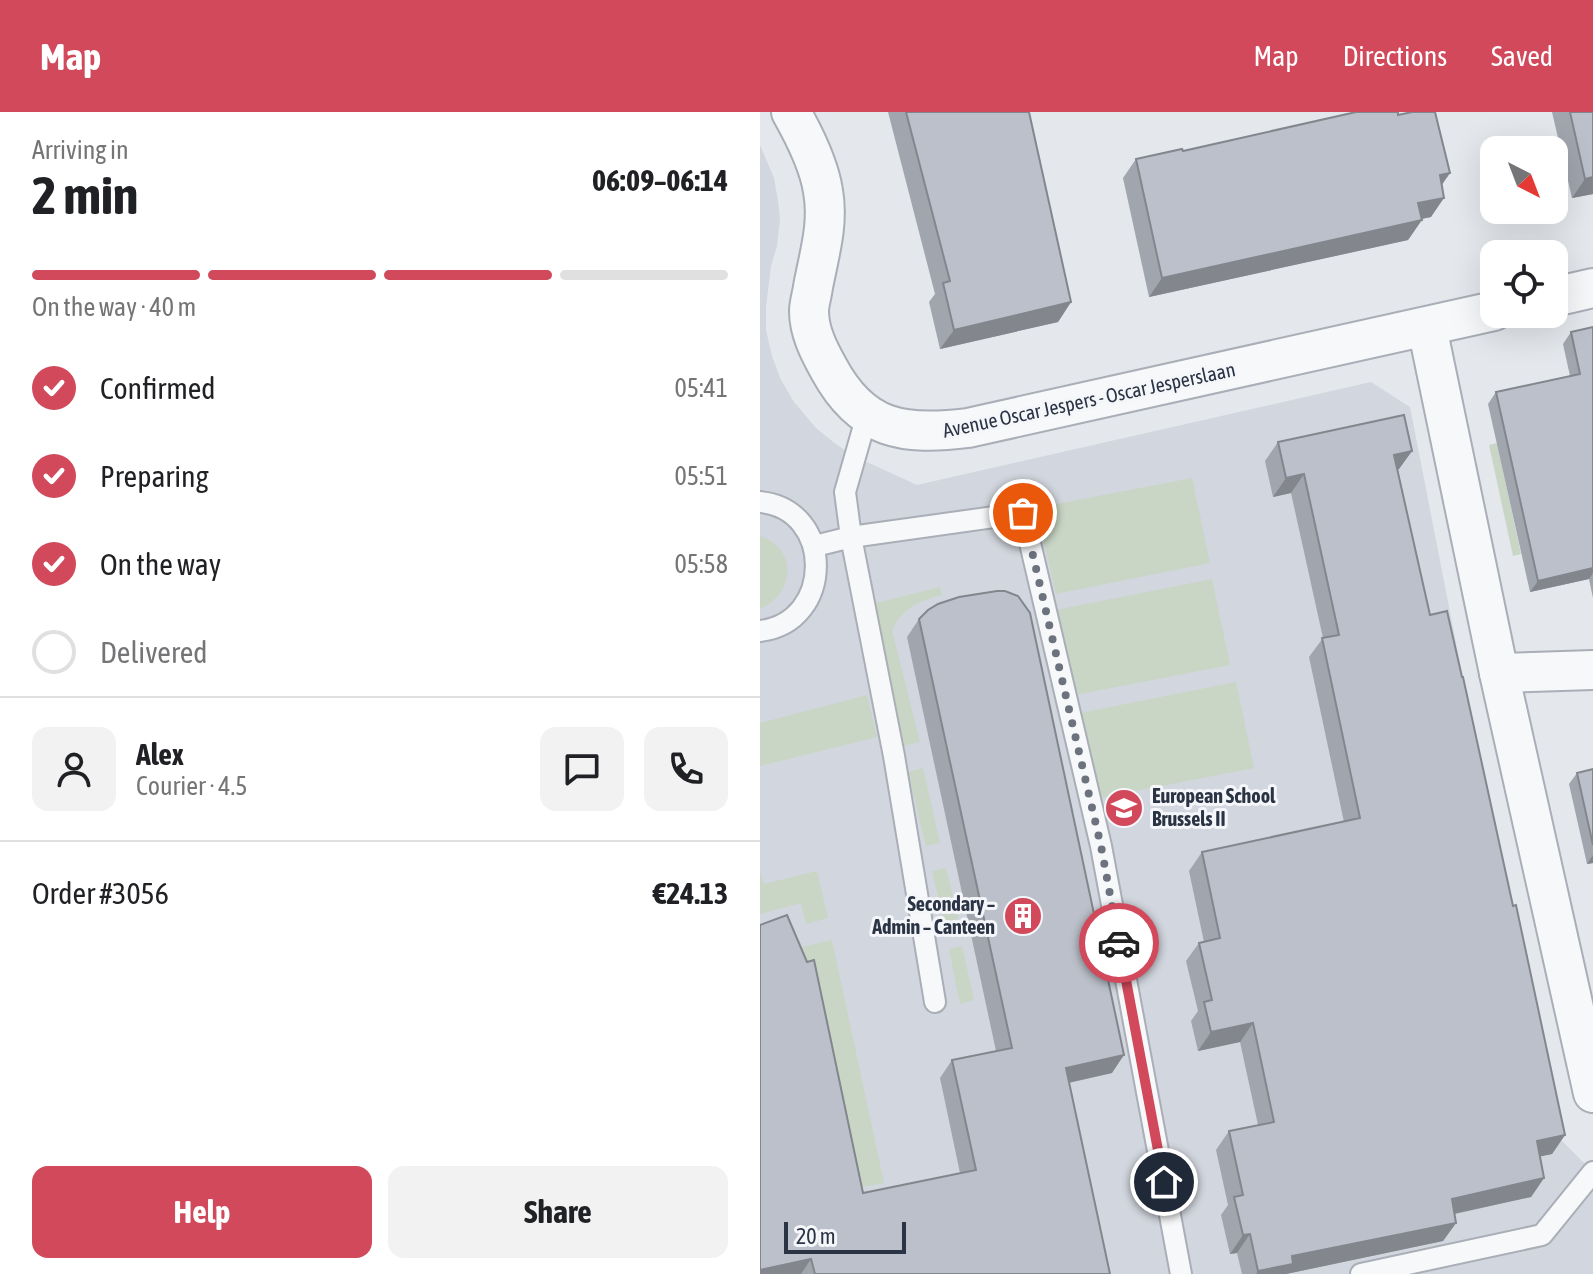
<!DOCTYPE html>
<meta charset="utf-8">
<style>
body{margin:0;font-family:"Asap Condensed",sans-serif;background:#f2f2f2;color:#202124;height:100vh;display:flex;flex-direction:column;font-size:30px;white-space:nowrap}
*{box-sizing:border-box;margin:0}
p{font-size:26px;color:#757577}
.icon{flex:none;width:44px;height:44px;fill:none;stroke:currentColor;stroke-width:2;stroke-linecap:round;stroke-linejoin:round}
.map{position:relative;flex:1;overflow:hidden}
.sheet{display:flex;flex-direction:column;background:#fff;width:760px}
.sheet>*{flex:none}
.needle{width:52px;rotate:138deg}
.controls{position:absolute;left:720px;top:24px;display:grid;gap:16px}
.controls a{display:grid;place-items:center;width:88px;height:88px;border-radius:16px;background:#fff;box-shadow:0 8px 32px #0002;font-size:40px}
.scale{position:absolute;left:24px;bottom:20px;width:122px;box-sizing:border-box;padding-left:8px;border:4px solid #2b3445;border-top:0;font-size:22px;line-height:28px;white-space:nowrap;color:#2b3445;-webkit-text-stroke:6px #f4f6f9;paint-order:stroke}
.pin{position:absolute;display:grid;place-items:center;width:68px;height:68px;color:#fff;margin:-34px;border:4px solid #fff;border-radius:50%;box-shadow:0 2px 8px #0007}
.courier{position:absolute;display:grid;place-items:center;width:80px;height:80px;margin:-40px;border:6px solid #d1495b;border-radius:50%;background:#fff;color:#222;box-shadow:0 2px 10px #0007}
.summary em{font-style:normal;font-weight:700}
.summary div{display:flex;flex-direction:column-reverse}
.summary{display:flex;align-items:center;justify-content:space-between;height:136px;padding:0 32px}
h1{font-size:52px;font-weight:700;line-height:60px}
.bar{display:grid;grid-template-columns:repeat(4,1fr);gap:12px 8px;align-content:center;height:96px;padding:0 32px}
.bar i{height:10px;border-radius:6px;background:#e0e0e0}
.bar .selected{background:#d1495b}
.bar p{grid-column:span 4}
.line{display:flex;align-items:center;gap:20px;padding:0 32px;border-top:2px solid #e0e0e0}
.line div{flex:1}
.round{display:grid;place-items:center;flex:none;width:84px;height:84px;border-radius:16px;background:#f2f2f2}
ol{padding:0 32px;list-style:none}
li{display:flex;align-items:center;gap:24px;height:88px}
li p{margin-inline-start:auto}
li .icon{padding:8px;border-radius:50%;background:#d1495b;color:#fff;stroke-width:4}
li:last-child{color:#757577}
li i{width:44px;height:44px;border:4px solid #e0e0e0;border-radius:50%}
.button{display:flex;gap:16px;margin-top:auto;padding:16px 32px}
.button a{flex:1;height:92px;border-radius:16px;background:#d1495b;color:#fff;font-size:32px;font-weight:700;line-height:92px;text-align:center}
.button a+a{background:#f2f2f2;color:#202124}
header{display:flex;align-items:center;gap:48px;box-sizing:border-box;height:112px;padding:0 40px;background:#d1495b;color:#fff}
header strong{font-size:38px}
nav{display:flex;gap:44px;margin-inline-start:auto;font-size:28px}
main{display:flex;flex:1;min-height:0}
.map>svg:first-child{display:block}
.built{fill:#d2d6de}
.green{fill:#c9d6c5}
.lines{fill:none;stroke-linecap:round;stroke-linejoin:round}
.service-casing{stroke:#a9aeb7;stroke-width:24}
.minor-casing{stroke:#a9aeb7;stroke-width:42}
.service{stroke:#f7f8fa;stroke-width:20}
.minor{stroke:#f7f8fa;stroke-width:38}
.wall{fill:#a1a5ae}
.shaded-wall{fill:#83868d}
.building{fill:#bbc0ca;stroke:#83868d;stroke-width:2}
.done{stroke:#6c737f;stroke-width:8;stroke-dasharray:0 14.4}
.route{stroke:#d1495b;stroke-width:10}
.labels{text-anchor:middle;stroke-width:6;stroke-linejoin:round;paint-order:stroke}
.street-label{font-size:20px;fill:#2b3445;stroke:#f4f6f9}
.poi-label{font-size:20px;font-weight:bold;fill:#2b3445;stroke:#f4f6f9;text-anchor:start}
</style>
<header>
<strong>Map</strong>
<nav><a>Map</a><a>Directions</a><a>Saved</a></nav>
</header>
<main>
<section class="sheet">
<div class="summary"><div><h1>2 min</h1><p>Arriving in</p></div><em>06:09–06:14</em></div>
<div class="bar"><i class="selected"></i><i class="selected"></i><i class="selected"></i><i></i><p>On the way · 40 m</p></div>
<ol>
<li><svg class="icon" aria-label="check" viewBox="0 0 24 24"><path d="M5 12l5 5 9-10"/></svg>Confirmed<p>05:41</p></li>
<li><svg class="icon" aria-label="check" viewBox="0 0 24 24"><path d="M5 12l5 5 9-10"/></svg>Preparing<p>05:51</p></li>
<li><svg class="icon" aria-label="check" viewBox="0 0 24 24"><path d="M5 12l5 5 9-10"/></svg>On the way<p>05:58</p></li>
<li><i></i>Delivered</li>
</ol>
<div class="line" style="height:144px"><a class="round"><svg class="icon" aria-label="person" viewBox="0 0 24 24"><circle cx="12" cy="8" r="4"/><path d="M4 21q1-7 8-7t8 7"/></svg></a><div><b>Alex</b><p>Courier · 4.5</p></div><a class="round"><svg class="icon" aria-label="chat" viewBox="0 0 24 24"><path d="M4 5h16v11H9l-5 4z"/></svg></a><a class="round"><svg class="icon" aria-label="phone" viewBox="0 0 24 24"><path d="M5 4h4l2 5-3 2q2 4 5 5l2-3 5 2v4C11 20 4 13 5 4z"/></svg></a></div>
<div class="line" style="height:104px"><div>Order #3056</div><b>€24.13</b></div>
<div class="button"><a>Help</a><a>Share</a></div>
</section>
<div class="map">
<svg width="833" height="1162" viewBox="0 0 833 1162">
<rect width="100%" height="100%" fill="#e4e7ec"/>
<polygon class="built" points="0,33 14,66 18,89 20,108 17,134 11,154 6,195 6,218 12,244 21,268 34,290 56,316 77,333 96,345 157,373 611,270 650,295 791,1018 833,1060 833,1162 0,1162"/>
<g class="green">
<polygon points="737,331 761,442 753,444 729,333"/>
<polygon points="432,366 450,451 296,482 276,396"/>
<path d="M0 424C38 437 35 482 0 497Z"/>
<polygon points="452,467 470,553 315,583 296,498"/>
<path d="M180 475 182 483C160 488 141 497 132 519L160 630 143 634 112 492Z"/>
<polygon points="476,570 494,656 339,686 320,601"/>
<polygon points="107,583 117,625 0,654 0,611"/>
<polygon points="163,656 180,731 166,734 148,660"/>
<polygon points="186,756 198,807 184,810 172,759"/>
<polygon points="0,759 4,772 57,759 68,806 46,812 41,791 0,802"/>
<polygon points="72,828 124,1071 92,1077 41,835"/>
<polygon points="202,834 214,888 200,892 189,837"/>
</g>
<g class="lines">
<g class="service-casing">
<g id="service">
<polyline points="107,303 85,380 91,425 134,644 175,890"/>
<path d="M0 390C75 397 74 511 0 519"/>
<polyline points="55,434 91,425 263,401 341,734 421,1162"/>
<polyline points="601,1162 782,1123 833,1060"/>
</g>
</g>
<g class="minor-casing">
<g id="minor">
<path d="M31 0C44 23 59 53 63 79 69 112 59 143 53 175 52 183 49 192 49 199 49 220 59 239 69 257 102 318 143 324 208 316L734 199"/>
<polyline points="794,185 833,176"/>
<polyline points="667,215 739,561 833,981"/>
<polyline points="739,561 833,558"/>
</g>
</g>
<use href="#service" class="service"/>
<use href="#minor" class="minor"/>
</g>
<g class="wall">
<polygon points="128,0 269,0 311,190 298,210 180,237 169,190 175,182"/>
<polygon points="792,0 833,0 833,82 812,86"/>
<polygon points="638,3 690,61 682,73 671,105 662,107 648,128 389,185 363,66 376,47"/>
<polygon points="833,215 833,486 829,467 770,480 728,292 736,280 810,264 803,232 811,220"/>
<polygon points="518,330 652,339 638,358 670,503 753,794 805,1023 792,1042 780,1044 784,1066 771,1085 695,1102 696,1111 683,1129 526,1162 482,1162 477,1141 470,1142 461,1103 468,1093 456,1038 469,1019 498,1013 480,930 438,939 431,909 438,899 426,849 439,831 444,830 429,759 442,740 584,710 549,545 563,526 531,381 513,385 505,349"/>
<polygon points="159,507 352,961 309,971 350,1162 0,1162 103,1081 200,1061 180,966 192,948 236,939 147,525"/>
<polygon points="833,657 833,751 827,752 809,672 817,661"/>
</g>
<g class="shaded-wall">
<polygon points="690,61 676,80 680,63"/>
<polygon points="833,65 833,82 812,86 825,67"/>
<polygon points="684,86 671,105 644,110 658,91"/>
<polygon points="662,108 648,128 389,185 402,166"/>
<polygon points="311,190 298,210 180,237 194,218"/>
<polygon points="652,339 639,357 621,361 634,343"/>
<polygon points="544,362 531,381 513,385 526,366"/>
<polygon points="833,456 833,461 829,467 770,480 778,469"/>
<polygon points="833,743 833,751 827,752"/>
<polygon points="493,911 480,930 438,939 451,920"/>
<polygon points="364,943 352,961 293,974 306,956"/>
<polygon points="805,1023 792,1042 764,1048 777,1029"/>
<polygon points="784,1066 771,1085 679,1105 692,1087"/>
<polygon points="696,1111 683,1129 526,1162 496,1162 498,1159 532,1144"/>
<polygon points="490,1122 477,1141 470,1142 483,1123"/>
<polygon points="51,1147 41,1162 0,1162 0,1158"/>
</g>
<g class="building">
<polygon points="146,0 269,0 311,190 194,218 183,171 190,169"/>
<polygon points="596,0 638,0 638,3 652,0 675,0 690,61 680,63 684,86 658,91 662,108 402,166 376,47 422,37 423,39"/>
<polygon points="810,0 833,0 833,65 825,67"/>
<polygon points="833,215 833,456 778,469 736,280 820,262 811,220"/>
<polygon points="644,303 652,339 634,343 670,503 687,499 702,565 703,565 753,794 756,793 805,1023 777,1029 784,1066 692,1087 696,1111 532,1144 533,1152 498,1159 490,1122 483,1123 474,1085 483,1083 469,1019 514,1010 493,911 451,920 444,890 452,888 439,831 460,826 442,740 600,706 562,526 579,523 544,362 526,366 518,330"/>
<polygon points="237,479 245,479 258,484 270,501 364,943 306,956 350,1162 55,1162 51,1147 0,1158 0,813 27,803 47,850 54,848 103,1081 216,1058 192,948 252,936 159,507 168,498 178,492 199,485"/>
<polygon points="833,657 833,733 817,661"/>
</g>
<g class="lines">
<polyline class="done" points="263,401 341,734 359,831"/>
<polyline class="route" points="359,831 404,1070"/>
</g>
<defs>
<g id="school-disc" transform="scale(2)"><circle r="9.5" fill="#d1495b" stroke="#f4f6f9"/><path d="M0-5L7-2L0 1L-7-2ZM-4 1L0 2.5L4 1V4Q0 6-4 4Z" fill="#fff"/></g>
<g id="building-disc" transform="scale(2)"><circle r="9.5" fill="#d1495b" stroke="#f4f6f9"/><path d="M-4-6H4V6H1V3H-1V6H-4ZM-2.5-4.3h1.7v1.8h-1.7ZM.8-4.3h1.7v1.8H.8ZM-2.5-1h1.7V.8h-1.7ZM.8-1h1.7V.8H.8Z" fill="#fff"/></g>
</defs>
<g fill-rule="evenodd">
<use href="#school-disc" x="364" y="696"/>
<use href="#building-disc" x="263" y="804"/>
</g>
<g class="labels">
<g class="street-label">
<text transform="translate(329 288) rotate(-12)" y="7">Avenue Oscar Jespers - Oscar Jesperslaan</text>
</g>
<g class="poi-label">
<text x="392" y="691">European School<tspan x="392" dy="23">Brussels II</tspan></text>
<text x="235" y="799" text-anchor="end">Secondary –<tspan x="235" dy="23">Admin – Canteen</tspan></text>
</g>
</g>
</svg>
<div class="controls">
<a><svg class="needle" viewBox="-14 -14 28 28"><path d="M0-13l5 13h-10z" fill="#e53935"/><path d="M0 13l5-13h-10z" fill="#757577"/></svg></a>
<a><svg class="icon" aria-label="locate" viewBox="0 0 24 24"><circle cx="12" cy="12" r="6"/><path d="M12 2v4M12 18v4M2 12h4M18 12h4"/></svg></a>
</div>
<div class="scale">20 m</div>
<div class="pin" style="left:263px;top:401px;background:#ea580c"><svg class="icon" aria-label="bag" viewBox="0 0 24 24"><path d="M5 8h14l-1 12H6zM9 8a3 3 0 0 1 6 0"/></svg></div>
<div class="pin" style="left:404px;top:1070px;background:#1f2937"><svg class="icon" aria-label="home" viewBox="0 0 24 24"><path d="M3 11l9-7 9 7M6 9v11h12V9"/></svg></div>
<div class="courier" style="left:359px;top:831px"><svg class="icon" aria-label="car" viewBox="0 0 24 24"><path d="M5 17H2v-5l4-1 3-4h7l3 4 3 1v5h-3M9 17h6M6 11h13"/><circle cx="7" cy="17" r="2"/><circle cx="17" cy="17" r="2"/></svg></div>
</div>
</main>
